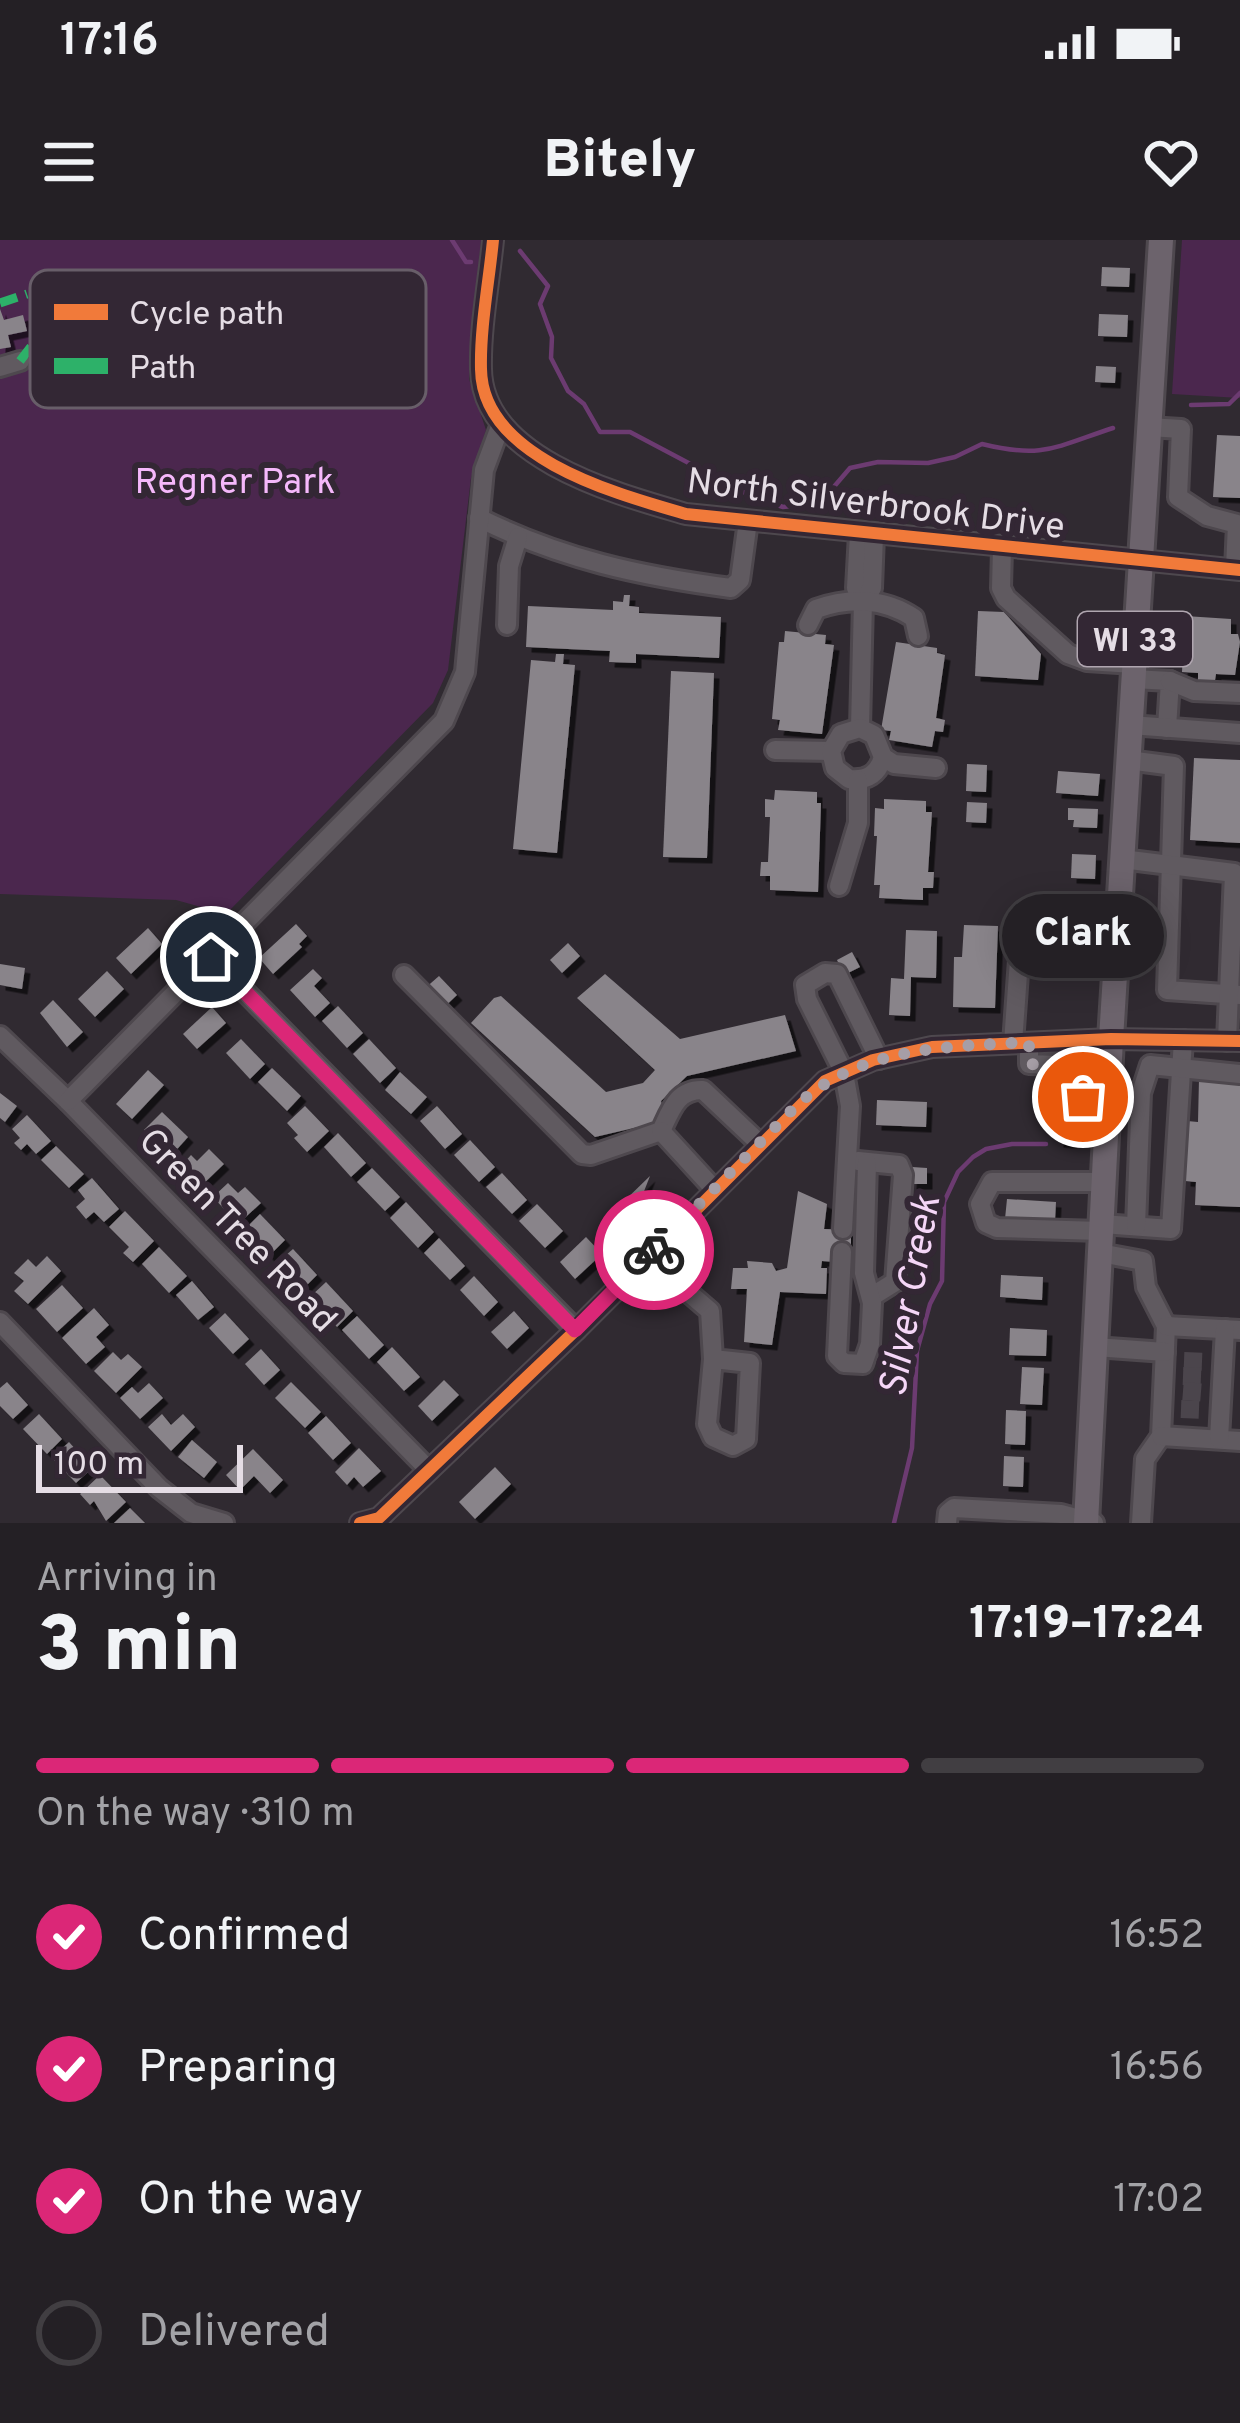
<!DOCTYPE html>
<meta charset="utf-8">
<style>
body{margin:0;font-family:Overpass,sans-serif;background:#2c282d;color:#f1f3f6;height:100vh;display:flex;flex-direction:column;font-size:45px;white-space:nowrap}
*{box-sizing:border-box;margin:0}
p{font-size:39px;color:#a3a3a7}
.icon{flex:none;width:66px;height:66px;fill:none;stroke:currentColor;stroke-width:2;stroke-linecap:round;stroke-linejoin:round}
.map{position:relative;height:1283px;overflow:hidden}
.sheet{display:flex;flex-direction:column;background:#242025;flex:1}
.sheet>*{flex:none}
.scale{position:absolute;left:36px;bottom:30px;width:207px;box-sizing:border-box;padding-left:12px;border:6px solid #e5dde5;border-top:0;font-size:33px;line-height:42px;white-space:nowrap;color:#e5dde5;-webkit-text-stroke:9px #332734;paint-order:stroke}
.pin{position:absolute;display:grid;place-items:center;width:102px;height:102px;color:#fff;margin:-51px;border:6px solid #fff;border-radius:50%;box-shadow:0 3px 12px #0007}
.courier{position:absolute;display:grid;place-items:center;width:120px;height:120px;margin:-60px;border:9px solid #db2777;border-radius:50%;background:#fff;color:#222;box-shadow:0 3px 15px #0007}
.bubble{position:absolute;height:84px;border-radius:42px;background:#242025;box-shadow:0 6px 30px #0003,0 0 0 3px #413e42;font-size:39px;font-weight:800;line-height:84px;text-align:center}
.head em{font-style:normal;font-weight:800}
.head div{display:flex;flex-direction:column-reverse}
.head{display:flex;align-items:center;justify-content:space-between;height:204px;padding:0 36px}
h1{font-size:78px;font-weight:800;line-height:90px}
.bar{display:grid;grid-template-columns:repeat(4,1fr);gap:18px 12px;align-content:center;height:144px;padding:0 36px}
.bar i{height:15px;border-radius:9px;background:#413e42}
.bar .selected{background:#db2777}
.bar p{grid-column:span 4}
ol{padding:0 36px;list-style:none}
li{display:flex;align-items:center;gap:36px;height:132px}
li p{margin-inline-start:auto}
li .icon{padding:12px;border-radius:50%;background:#db2777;color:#fff;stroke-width:4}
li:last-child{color:#a3a3a7}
li i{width:66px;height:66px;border:6px solid #413e42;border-radius:50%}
.status{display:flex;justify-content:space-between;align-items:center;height:84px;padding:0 60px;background:#242025;direction:ltr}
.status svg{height:33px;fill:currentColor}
header{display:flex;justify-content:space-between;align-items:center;height:156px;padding:0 36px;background:#242025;font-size:54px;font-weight:800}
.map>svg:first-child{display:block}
.green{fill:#4b274e}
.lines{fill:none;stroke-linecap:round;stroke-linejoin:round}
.stream{stroke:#6c3b71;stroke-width:4.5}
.building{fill:#89848a;filter:url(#shadow)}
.minor-tunnel{stroke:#4b454c;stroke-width:18;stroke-dasharray:18 9;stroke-linecap:butt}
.minor-casing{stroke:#4e484e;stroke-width:24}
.major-casing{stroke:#4e484e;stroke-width:30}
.minor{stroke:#605a60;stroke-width:18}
.major{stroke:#6c636c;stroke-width:24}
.quiet{stroke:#2db169;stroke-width:9;stroke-dasharray:18 9;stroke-linecap:butt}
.cycleway-casing{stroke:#332734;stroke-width:20}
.cycleway{stroke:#f17a3a;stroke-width:12}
.done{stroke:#a69ea6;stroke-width:12;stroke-dasharray:0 21.6}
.route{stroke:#db2777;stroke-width:15}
.labels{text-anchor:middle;stroke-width:12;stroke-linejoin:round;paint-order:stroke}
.shield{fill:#332734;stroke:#b0a6b0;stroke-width:3}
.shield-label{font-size:33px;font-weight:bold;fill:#e5dde5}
.park-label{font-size:36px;fill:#f5b8fb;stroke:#332734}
.street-label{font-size:36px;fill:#e5dde5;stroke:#332734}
.water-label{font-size:39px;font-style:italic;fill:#f5d6f7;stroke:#332734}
.key{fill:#332734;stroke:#685e69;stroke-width:3}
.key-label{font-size:33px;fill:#e5dde5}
</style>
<div class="status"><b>17:16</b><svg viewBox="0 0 49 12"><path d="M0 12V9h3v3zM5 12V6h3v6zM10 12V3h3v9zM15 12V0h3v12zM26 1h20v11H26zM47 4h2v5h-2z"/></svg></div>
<header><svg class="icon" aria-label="menu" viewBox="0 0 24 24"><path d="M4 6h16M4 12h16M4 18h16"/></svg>Bitely<svg class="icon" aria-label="heart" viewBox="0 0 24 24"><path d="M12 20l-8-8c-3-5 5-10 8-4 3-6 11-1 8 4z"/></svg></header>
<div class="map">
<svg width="1240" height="1283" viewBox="0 0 1240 1283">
<defs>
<filter id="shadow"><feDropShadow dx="5.5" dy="5.5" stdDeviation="0" flood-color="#0009"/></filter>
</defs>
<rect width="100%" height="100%" fill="#302a31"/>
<g class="green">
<polygon points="0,0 481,0 469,139 486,190 471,238 448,430 433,463 226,674 176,660 0,654"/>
<polygon points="1182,0 1240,0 1240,158 1172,154"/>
</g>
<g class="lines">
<g class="stream">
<polyline points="452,0 466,22 471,22"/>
<path d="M520 11 548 46 540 64 552 97 551 118 568 151 584 164 600 192H630L751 256 783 267 820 263 850 228 878 222 928 223 955 217 982 204C1043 219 1055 207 1113 188"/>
<polyline points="1191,165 1229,164 1240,153"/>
<polyline points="894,1283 912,1208 917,1111 930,1064 942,1041 944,962 958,932 973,917 986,909 1012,904 1046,904"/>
</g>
</g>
<g class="building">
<polygon points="1102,27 1130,28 1129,47 1101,46"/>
<polygon points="0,69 4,80 23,75 27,91 8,95 11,107 0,109"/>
<polygon points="1099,74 1128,75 1127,97 1098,96"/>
<polygon points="1096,126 1116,127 1115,143 1095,142"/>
<polygon points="1217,195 1240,196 1240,258 1213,257"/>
<polygon points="624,355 630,355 629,366 639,367 639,373 721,377 719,418 636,414 636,423 609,422 610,411 526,407 528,366 613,370 613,361 623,362"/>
<polygon points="978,371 1004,372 1041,414 1038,440 975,436"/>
<polygon points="1185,376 1231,379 1231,394 1238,394 1240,402 1235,435 1216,434 1214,446 1198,445 1198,433 1182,432"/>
<polygon points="785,391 826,395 825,404 834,405 822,494 778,490 780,480 772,479 779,402 784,402"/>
<polygon points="896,402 937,408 937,413 945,415 936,478 945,480 943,492 935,491 932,507 889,500 891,491 881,490"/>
<polygon points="556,414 564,414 563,424 575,425 557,613 513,609 531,420 555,422"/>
<polygon points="671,431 714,433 707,618 663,617"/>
<polygon points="1194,518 1240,520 1240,603 1190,600"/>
<polygon points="967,524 987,525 986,552 966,551"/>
<polygon points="1058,531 1100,534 1098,556 1056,553"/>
<polygon points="775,550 817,552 817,563 821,563 818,652 770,650 770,636 760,636 761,622 768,622 770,577 765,577 765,559 774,560"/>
<polygon points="884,559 926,561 926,572 932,572 928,632 934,632 933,648 923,648 923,660 879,658 880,645 874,645 877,596 874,596 875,568 884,569"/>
<polygon points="967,562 987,563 986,583 966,582"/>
<polygon points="1068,568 1098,569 1097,588 1073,587 1074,580 1068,580"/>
<polygon points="1072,614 1096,615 1095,639 1071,638"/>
<polygon points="1064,659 1093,660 1093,680 1064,679"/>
<polygon points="296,684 307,696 299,704 302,707 273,734 259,718"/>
<polygon points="964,685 998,686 995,768 953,767 954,717 962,717"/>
<polygon points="148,688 162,704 131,734 116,718"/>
<polygon points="906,690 937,691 936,738 911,737 910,776 889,775 891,738 904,739"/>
<polygon points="568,703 580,716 562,733 550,720"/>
<polygon points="852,712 860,727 844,735 837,720"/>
<polygon points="0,724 25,728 22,749 0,745"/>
<polygon points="313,729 322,738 314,746 330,763 315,777 290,750"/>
<polygon points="107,731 124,749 95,777 78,759"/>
<polygon points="605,734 680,799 785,775 796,811 687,836 661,861 664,873 655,883 595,897 471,783 494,758 501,756 606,852 643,843 655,830 577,758"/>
<polygon points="439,736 457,755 441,770 423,750"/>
<polygon points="53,760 83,792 67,807 40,773"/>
<polygon points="338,766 363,793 347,808 322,781"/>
<polygon points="212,767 226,783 197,809 183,794"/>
<polygon points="241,799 265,824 250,839 226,813"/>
<polygon points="369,799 396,828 380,843 353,814"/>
<polygon points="272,828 301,856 287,871 258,842"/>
<polygon points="148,830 164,845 132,879 116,864"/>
<polygon points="400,832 427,857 411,874 385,850"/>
<polygon points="1062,833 1076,834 1072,903 1058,902 1059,869 1038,868 1039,849 1061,851"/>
<polygon points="1199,839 1240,840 1240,967 1195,965 1196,942 1185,941 1187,881 1198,882"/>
<polygon points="0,853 17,866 5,882 0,878"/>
<polygon points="877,860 927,862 926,887 876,885"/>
<polygon points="305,866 329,891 307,912 294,898 298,895 287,883"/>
<polygon points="437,866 462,894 445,909 420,881"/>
<polygon points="162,872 188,897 171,916 144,890"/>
<polygon points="27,875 51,901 36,914 27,904 21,910 14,903 20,898 12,889"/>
<polygon points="338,893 366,923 351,937 324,907"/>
<polygon points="470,900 495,927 479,942 454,915"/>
<polygon points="56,906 84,934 69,948 41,920"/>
<polygon points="209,909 224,924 200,947 180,927 191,915 197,921"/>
<polygon points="912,927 927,928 927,944 911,944"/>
<polygon points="372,928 400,957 385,971 357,942"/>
<polygon points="502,933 527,960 512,974 486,947"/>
<polygon points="650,936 632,982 618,967"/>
<polygon points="92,938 119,969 104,982 94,972 86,979 76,967 85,959 78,950"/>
<polygon points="228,943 238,953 245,947 261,963 238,984 213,957"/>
<polygon points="798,951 827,964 824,989 851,990 851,1013 835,1022 822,1021 821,1028 827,1028 826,1054 780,1052 772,1105 744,1102 747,1049 731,1049 733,1028 748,1028 747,1021 772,1023 776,1031 787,1028"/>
<polygon points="1007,959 1056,962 1055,980 1042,980 1041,983 1005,979"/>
<polygon points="406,962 434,992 418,1008 390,978"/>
<polygon points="537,964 563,991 545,1008 519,981"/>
<polygon points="125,971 154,1001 133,1022 123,1013 129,1007 109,987"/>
<polygon points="260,974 285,1000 269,1016 244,990"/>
<polygon points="586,997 602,1014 575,1039 560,1022"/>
<polygon points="439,998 465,1026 450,1040 424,1013"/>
<polygon points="159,1007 187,1036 169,1053 142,1024"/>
<polygon points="293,1009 317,1035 302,1050 277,1023"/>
<polygon points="47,1016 61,1031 28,1064 14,1051 24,1041 14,1033 28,1019 36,1027"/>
<polygon points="1001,1035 1043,1037 1042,1060 1000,1057"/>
<polygon points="474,1036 498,1062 484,1076 460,1050"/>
<polygon points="192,1041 214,1067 198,1080 176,1055"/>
<polygon points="326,1042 353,1071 337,1087 310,1057"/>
<polygon points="62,1045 83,1068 57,1092 36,1069"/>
<polygon points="94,1068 109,1085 96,1097 105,1107 86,1124 62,1098"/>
<polygon points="514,1071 529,1088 507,1109 491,1092"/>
<polygon points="225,1073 249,1099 233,1114 209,1088"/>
<polygon points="357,1076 384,1105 369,1119 342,1090"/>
<polygon points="1010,1088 1047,1090 1046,1116 1009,1115"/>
<polygon points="392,1107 420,1137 404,1151 377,1122"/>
<polygon points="261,1109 280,1130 264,1145 245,1124"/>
<polygon points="113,1112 121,1120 128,1114 142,1127 116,1153 94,1131"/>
<polygon points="1022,1127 1044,1128 1042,1165 1020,1164"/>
<polygon points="444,1140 459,1155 432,1181 418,1166"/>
<polygon points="7,1142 28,1165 13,1179 0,1166 0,1148"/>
<polygon points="291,1142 321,1172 305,1188 275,1158"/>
<polygon points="149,1143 163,1158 140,1179 120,1158 132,1147 138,1153"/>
<polygon points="1006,1170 1026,1171 1025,1205 1005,1204"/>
<polygon points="39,1174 62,1199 47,1214 23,1189"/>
<polygon points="162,1174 171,1185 183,1174 195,1187 171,1211 148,1187"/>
<polygon points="326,1176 351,1203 333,1220 308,1193"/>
<polygon points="192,1200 217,1222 204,1238 178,1217"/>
<polygon points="69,1202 92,1228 76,1243 52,1218"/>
<polygon points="359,1208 381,1231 363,1247 354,1237 347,1245 335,1232"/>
<polygon points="253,1209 283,1240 270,1253 254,1236 240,1250 226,1235"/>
<polygon points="1004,1216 1024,1217 1023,1247 1003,1246"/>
<polygon points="495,1227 511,1244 475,1279 459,1262"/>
<polygon points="100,1235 126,1262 106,1281 94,1261 90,1265 80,1254"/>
<polygon points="130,1268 145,1283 114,1283"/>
</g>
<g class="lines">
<g class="minor-tunnel">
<polyline points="1184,1121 1209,1122"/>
<polyline points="1183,1136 1208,1137"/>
<polyline points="1183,1151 1208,1153"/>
<polyline points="1181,1169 1206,1170"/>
</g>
<g class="minor-casing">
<g id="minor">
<path d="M493 0C489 42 480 87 481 129 482 218 617 254 686 274L1240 330"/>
<polyline points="0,127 20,121"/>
<polyline points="1149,187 1181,189 1178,257 1207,276 1237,284 1235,329"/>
<path d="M479 278C561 319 640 336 731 348L740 340 748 281"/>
<polyline points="859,294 856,348 863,361 860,488"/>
<polyline points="1002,308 1001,348 1006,358 1068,414 1087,421 1134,424"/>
<polyline points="863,361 872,348 874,295"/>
<polyline points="507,385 509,326 518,297"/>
<path d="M808 385 816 369C849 357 884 358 914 378L918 396"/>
<polyline points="1133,439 1170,441 1167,488"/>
<polyline points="1170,441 1194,451 1240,453"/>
<polyline points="1130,485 1240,493"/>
<polyline points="775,510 831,511"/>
<path d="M883 517C878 534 867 541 849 539L835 528 831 511 841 494 860 488 874 495 883 517 894 524 936 528"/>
<polyline points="1128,520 1174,526 1167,750 1240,755"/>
<polyline points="1122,619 1234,633 1227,801"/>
<polyline points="839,646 858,583 858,540"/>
<polyline points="211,717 576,1090"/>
<path d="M404 735 582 914 591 915 661 891C671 870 677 849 703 850L759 903"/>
<polyline points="0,796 68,861 429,1230"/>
<polyline points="1013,803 1020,706 1118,689"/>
<polyline points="1029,803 1029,824 1084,826 1082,889 1106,890"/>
<polyline points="68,861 444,481 465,432 484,230 500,187"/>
<polyline points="661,891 714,949"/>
<polyline points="858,921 899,925 903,935 895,1042 871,1057"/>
<polyline points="1102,984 1171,989 1183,800"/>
<polyline points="1136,986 1141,853 1150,825 1240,834"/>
<polyline points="843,989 850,866 844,833 807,759 805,745 825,733 837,734 879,819"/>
<polyline points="1101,991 997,988 986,983 980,964 992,942 1104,942"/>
<polyline points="842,1012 837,1116 844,1123 863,1124 870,1104 872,1063 864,1033 867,923"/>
<polyline points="1100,1013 1143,1021 1146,1047 1166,1086 1161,1196 1145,1219 1141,1283"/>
<polyline points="647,1017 710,1071 713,1119 707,1184 713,1197 733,1206 746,1199 750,1123 713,1119"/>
<polyline points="0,1082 159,1248 191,1273 224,1283"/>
<polyline points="1166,1086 1240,1090"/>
<polyline points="1095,1107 1165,1112"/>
<polyline points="1161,1196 1240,1201"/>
<polyline points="1219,1199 1225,1089"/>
<polyline points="360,1283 379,1278 576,1090 825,841 873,820 932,807 1111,799 1240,801"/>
<polyline points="947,1283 948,1273 954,1268 1061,1274 1094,1283"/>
</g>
</g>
<g class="major-casing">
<polyline id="major" points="1086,1283 1111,799 1161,0"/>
</g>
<use href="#minor" class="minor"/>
<use href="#major" class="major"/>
<g class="quiet">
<polyline points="0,63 27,54"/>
<polyline points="20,121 33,104 37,50"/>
</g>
<g class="cycleway-casing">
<g id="cycleway">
<path d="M493 0C489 42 480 87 481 129 482 218 617 254 686 274L1240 330"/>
<polyline points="360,1283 379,1278 576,1090 825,841 873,820 932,807 1111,799 1240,801"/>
</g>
</g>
<use href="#cycleway" class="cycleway"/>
</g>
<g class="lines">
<path class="done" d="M654 1010 799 863C865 806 946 807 1029 802V824L1084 826 1083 857"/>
<polyline class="route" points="211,717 575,1090 654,1010"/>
</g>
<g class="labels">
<rect class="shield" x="1078" y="372" width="114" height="54" rx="9"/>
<g class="shield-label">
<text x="1135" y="411">WI 33</text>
</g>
<g class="park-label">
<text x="235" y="253">Regner Park</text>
</g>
<g class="street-label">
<text transform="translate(876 262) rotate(7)" y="13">North Silverbrook Drive</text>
<text transform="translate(239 989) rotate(46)" y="13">Green Tree Road</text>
</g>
<g class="water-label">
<text transform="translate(908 1056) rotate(-80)" y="14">Silver Creek</text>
</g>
</g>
<rect x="30" y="30" width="396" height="138" rx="18" class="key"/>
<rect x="54" y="64" width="54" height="16" fill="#f17a3a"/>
<rect x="54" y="118" width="54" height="16" fill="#2db169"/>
<g class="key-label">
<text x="129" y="84">Cycle path</text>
<text x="129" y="138">Path</text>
</g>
</svg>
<div class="scale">100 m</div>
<div class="pin" style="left:1083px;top:857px;background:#ea580c"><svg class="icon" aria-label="bag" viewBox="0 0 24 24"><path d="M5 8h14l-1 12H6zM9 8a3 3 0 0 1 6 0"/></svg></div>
<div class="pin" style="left:211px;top:717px;background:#1f2937"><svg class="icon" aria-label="home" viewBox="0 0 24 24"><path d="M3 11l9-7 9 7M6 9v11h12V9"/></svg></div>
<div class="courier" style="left:654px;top:1010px"><svg class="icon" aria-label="bike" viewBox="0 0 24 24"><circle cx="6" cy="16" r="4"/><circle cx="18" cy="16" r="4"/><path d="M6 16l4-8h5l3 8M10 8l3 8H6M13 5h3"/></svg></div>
<div class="bubble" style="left:1002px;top:654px;width:162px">Clark</div>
</div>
<section class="sheet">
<div class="head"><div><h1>3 min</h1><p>Arriving in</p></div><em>17:19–17:24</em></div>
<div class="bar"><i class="selected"></i><i class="selected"></i><i class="selected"></i><i></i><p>On the way · 310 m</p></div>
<ol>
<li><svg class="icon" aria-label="check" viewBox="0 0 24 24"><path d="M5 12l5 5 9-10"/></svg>Confirmed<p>16:52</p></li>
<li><svg class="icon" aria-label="check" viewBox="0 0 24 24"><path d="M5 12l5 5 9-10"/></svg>Preparing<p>16:56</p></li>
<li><svg class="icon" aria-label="check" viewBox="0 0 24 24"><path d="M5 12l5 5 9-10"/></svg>On the way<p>17:02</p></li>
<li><i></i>Delivered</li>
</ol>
</section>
